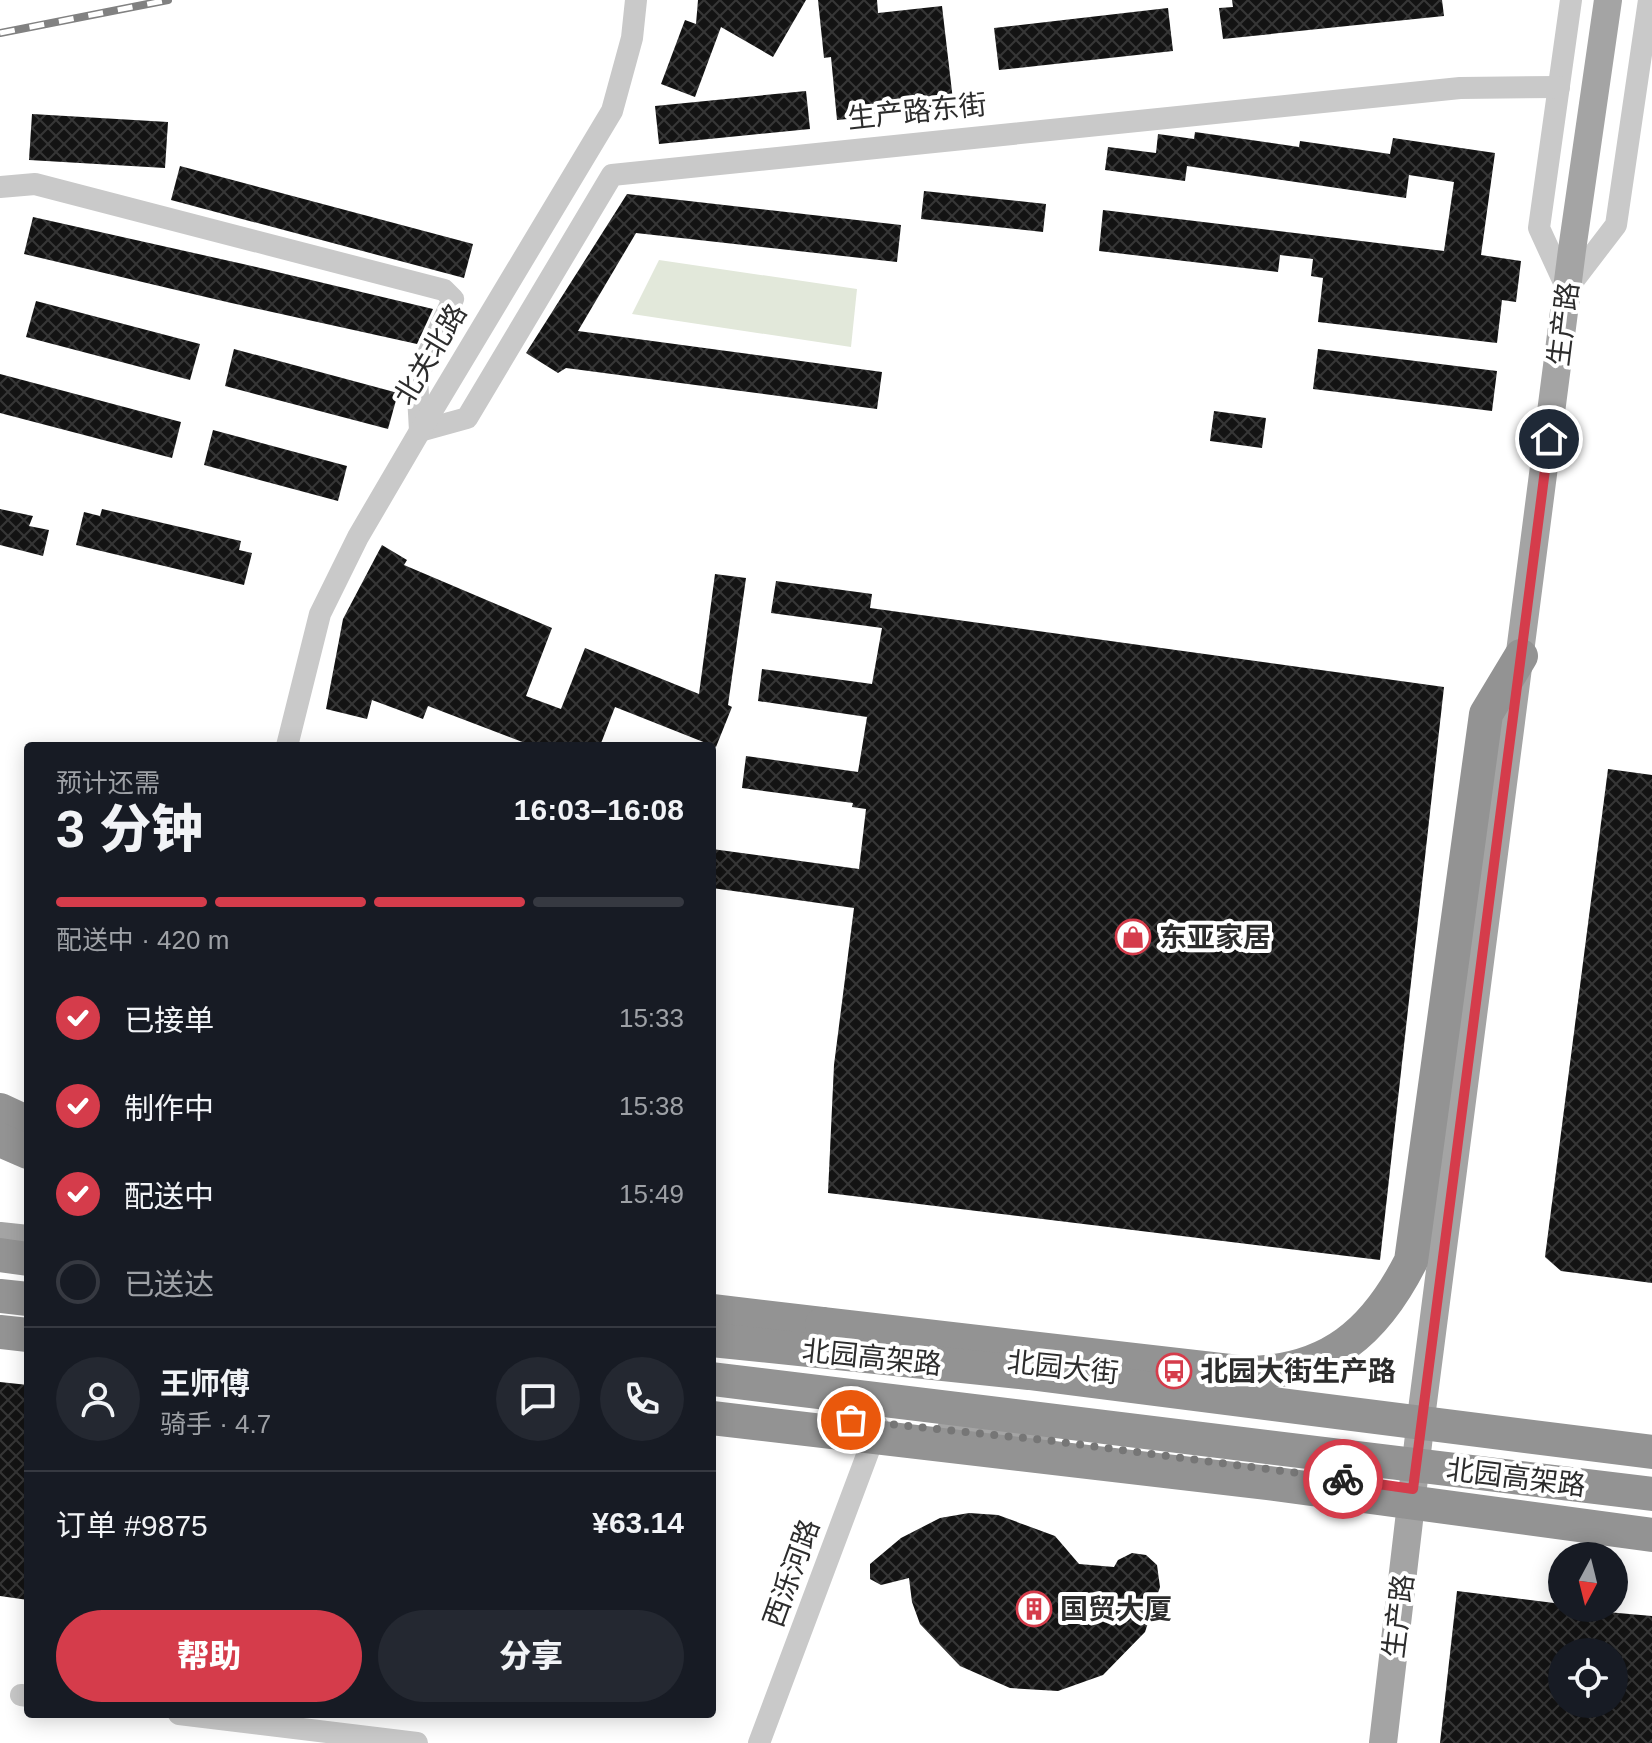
<!DOCTYPE html>
<html lang="zh">
<meta charset="utf-8">
<style>
body{margin:0;font-family:Helvetica,"Noto Sans SC",sans-serif;background:#242831;color:#f1f3f6;height:100vh;display:flex;flex-direction:column;font-size:30px;white-space:nowrap}
*{box-sizing:border-box;margin:0}
p{font-size:26px;color:#9ea1a6}
.icon{flex:none;width:44px;height:44px;fill:none;stroke:currentColor;stroke-width:2;stroke-linecap:round;stroke-linejoin:round}
.map{position:relative;flex:1;overflow:hidden}
.side{position:absolute;left:24px;top:742px;width:692px;height:976px;display:flex;flex-direction:column;background:#171b24;border-radius:8px;box-shadow:0 4px 20px #0003}
.side>*{flex:none}
.needle{width:52px;rotate:187deg}
.controls{position:absolute;left:1548px;top:1542px;display:grid;gap:16px}
.controls a{display:grid;place-items:center;width:80px;height:80px;border-radius:50%;background:#171b24;box-shadow:0 4px 20px #0003;font-size:40px}
.pin{position:absolute;display:grid;place-items:center;width:68px;height:68px;color:#fff;margin:-34px;border:4px solid #fff;border-radius:50%;box-shadow:0 2px 8px #0007}
.courier{position:absolute;display:grid;place-items:center;width:80px;height:80px;margin:-40px;border:6px solid #d53c4b;border-radius:50%;background:#fff;color:#222;box-shadow:0 2px 10px #0007}
.overview em{font-style:normal;font-weight:800}
.overview div{display:flex;flex-direction:column-reverse}
.overview{display:flex;align-items:center;justify-content:space-between;height:136px;padding:0 32px}
h1{font-size:52px;font-weight:800;line-height:60px}
.bar{display:grid;grid-template-columns:repeat(4,1fr);gap:12px 8px;align-content:center;height:96px;padding:0 32px}
.bar i{height:10px;border-radius:6px;background:#363941}
.bar .current{background:#d53c4b}
.bar p{grid-column:span 4}
.line{display:flex;align-items:center;gap:20px;padding:0 32px;border-top:2px solid #363941}
.line div{flex:1}
.round{display:grid;place-items:center;flex:none;width:84px;height:84px;border-radius:42px;background:#242831}
ol{padding:0 32px;list-style:none}
li{display:flex;align-items:center;gap:24px;height:88px}
li p{margin-inline-start:auto}
li .icon{padding:8px;border-radius:50%;background:#d53c4b;color:#fff;stroke-width:4}
li:last-child{color:#9ea1a6}
li i{width:44px;height:44px;border:4px solid #363941;border-radius:50%}
.cta{display:flex;gap:16px;margin-top:auto;padding:16px 32px}
.cta a{flex:1;height:92px;border-radius:48px;background:#d53c4b;color:#fff;font-size:32px;font-weight:800;line-height:92px;text-align:center}
.cta a+a{background:#242831;color:#f1f3f6}
.map>svg:first-child{display:block}
.green{fill:#e2e8da}
.building{fill:url(#building-cross-hatch);fill-rule:evenodd}
.lines{fill:none;stroke-linecap:round;stroke-linejoin:round}
.minor{stroke:#c9c9c9;stroke-width:22}
.major{stroke:#a4a4a4;stroke-width:28}
.highway{stroke:#939393;stroke-width:34}
.rail-casing{stroke:#818181;stroke-width:8}
.rail{stroke:#fff;stroke-width:5;stroke-dasharray:15;stroke-linecap:butt}
.done{stroke:#767676;stroke-width:8;stroke-dasharray:0 14.4}
.route{stroke:#d53c4b;stroke-width:10}
.labels{text-anchor:middle;stroke-width:8;stroke-linejoin:round;paint-order:stroke}
.street-label{font-size:28px;fill:#2c2c2c;stroke:#fff}
.poi-label{font-size:28px;font-weight:bold;fill:#2c2c2c;stroke:#fff;text-anchor:start}
</style>
<div class="map">
<svg width="1652" height="1743" viewBox="0 0 1652 1743">
<defs>
<pattern id="building-cross-hatch" width="8" height="8" patternUnits="userSpaceOnUse" patternTransform="scale(2)"><rect width="8" height="8" fill="#131313"/><path d="M0 0l8 8M0 8l8-8" fill="none" stroke="#363636"/></pattern>
</defs>
<rect width="100%" height="100%" fill="#fff"/>
<polygon class="green" points="659,260 857,289 851,347 632,314"/>
<g class="building">
<polygon points="698,0 806,0 773,57 721,27 695,97 661,84 685,20 696,24"/>
<polygon points="818,0 877,0 878,13 942,6 954,109 837,120 831,57 824,58"/>
<polygon points="1232,0 1442,0 1444,16 1223,39 1219,8 1233,7"/>
<polygon points="1168,8 1173,51 999,70 994,28"/>
<polygon points="806,91 810,129 659,144 655,106"/>
<polygon points="32,114 168,122 165,168 29,160"/>
<polygon points="1195,132 1299,147 1300,141 1390,154 1393,138 1495,153 1481,255 1521,261 1516,302 1502,300 1497,343 1318,322 1323,278 1311,276 1313,259 1280,255 1278,272 1099,251 1103,210 1444,251 1454,182 1409,175 1406,198 1187,166 1185,181 1105,170 1108,147 1156,153 1158,134 1194,139"/>
<polygon points="180,166 473,244 464,278 171,200"/>
<polygon points="924,191 1046,204 1043,232 921,219"/>
<polygon points="627,194 901,225 897,262 636,233 578,331 882,372 877,409 566,368 558,373 526,353"/>
<polygon points="33,217 243,264 433,309 417,344 227,302 24,254"/>
<polygon points="36,301 200,344 190,380 26,337"/>
<polygon points="234,349 398,393 388,429 225,386"/>
<polygon points="1318,349 1497,371 1492,411 1313,389"/>
<polygon points="0,374 181,422 172,458 0,413"/>
<polygon points="1214,411 1266,418 1262,448 1210,441"/>
<polygon points="213,430 347,466 338,501 204,465"/>
<polygon points="0,509 33,516 29,526 49,530 43,556 0,545"/>
<polygon points="102,509 241,541 239,550 252,553 244,585 76,545 84,512 100,516"/>
<polygon points="382,545 407,560 404,565 552,628 526,696 561,709 585,648 699,694 715,574 746,578 728,705 732,707 716,747 615,707 600,746 533,746 428,706 423,719 372,700 367,719 326,709 343,619"/>
<polygon points="776,581 872,594 870,608 1444,687 1380,1260 828,1193 834,1065 854,908 712,888 712,849 859,869 866,809 852,807 853,803 742,788 746,756 858,772 867,717 758,701 762,669 872,684 882,628 771,613"/>
<polygon points="1608,769 1652,775 1652,1283 1561,1271 1545,1257"/>
<polygon points="0,1382 28,1385 28,1600 0,1596"/>
<polygon points="969,1513 998,1515 1055,1536 1079,1564 1114,1567 1118,1560 1132,1553 1146,1555 1157,1565 1160,1587 1145,1632 1103,1675 1058,1691 1010,1688 960,1666 920,1624 912,1602 909,1578 881,1585 870,1579 870,1564 901,1538 940,1518"/>
<path d="M1457 1591 1562 1604V1608L1652 1616V1743H1440ZM1562 1652H1614V1704H1562Z"/>
</g>
<g class="lines">
<g class="minor">
<polyline points="1571,0 1539,228 1567,289 1616,225 1649,0"/>
<polyline points="0,187 35,184 444,290 453,299 417,378 420,431 467,418 612,175 1460,88 1559,87"/>
<polyline points="287,746 320,614 358,537 420,431 612,111 632,38 636,0"/>
<polyline points="21,1695 28,1696"/>
<polyline points="179,1714 417,1743"/>
<polyline points="759,1743 878,1426"/>
</g>
<g class="major">
<polyline points="0,1236 28,1239"/>
<polyline points="951,1430 1037,1439"/>
<polyline points="1383,1743 1422,1410 1572,250 1608,0"/>
</g>
<g class="highway">
<polyline points="0,1110 28,1123"/>
<polyline points="0,1140 28,1152"/>
<polyline points="0,1255 28,1259"/>
<polyline points="0,1296 28,1299"/>
<polyline points="712,1311 822,1324 842,1330"/>
<path d="M822 1324 1247 1373C1329 1372 1375 1332 1411 1261L1486 714 1521 656"/>
<polyline points="0,1332 28,1335"/>
<polyline points="712,1340 1029,1373 1652,1452"/>
<polyline points="712,1379 1652,1494"/>
<polyline points="712,1418 1268,1483 1652,1535"/>
</g>
<g class="rail-casing">
<polyline id="rail" points="0,33 168,0"/>
</g>
<use href="#rail" class="rail"/>
</g>
<g class="lines">
<polyline class="done" points="851,1420 1053,1441 1343,1479"/>
<polyline class="route" points="1343,1479 1413,1489 1549,439"/>
</g>
<defs>
<g id="shop-ring" transform="scale(1.8)"><circle r="9.5" fill="#fff" stroke="#d53c4b" stroke-width="1.5"/><path d="M-5-2.5h2.3a2.7 3.5 0 0 1 5.4 0H5L5.5 6h-11ZM-1.5-2.5h3a1.5 2.3 0 0 0-3 0Z" fill="#d53c4b"/></g>
<g id="bus-ring" transform="scale(1.8)"><circle r="9.5" fill="#fff" stroke="#d53c4b" stroke-width="1.5"/><path d="M-5-6H5V4H4V6H2V4H-2V6H-4V4H-5ZM-3.5-4V0h7V-4ZM-3.5 1.2v1.5H-2V1.2ZM2 1.2v1.5H3.5V1.2Z" fill="#d53c4b"/></g>
<g id="building-ring" transform="scale(1.8)"><circle r="9.5" fill="#fff" stroke="#d53c4b" stroke-width="1.5"/><path d="M-4-6H4V6H1V3H-1V6H-4ZM-2.5-4.3h1.7v1.8h-1.7ZM.8-4.3h1.7v1.8H.8ZM-2.5-1h1.7V.8h-1.7ZM.8-1h1.7V.8H.8Z" fill="#d53c4b"/></g>
</defs>
<g fill-rule="evenodd">
<use href="#shop-ring" x="1133" y="937"/>
<use href="#bus-ring" x="1174" y="1371"/>
<use href="#building-ring" x="1034" y="1609"/>
</g>
<g class="labels">
<g class="street-label">
<text transform="translate(917 111) rotate(-6)" y="10">生产路东街</text>
<text transform="translate(1563 324) rotate(-83)" y="10">生产路</text>
<text transform="translate(430 354) rotate(-59)" y="10">北关北路</text>
<text transform="translate(872 1357) rotate(6)" y="10">北园高架路</text>
<text transform="translate(1063 1367) rotate(6)" y="10">北园大街</text>
<text transform="translate(1516 1477) rotate(7)" y="10">北园高架路</text>
<text transform="translate(791 1573) rotate(-70)" y="10">西泺河路</text>
<text transform="translate(1398 1616) rotate(-83)" y="10">生产路</text>
</g>
<g class="poi-label">
<text x="1159" y="947">东亚家居</text>
<text x="1200" y="1381">北园大街生产路</text>
<text x="1060" y="1619">国贸大厦</text>
</g>
</g>
</svg>
<div class="controls">
<a><svg class="needle" viewBox="-14 -14 28 28"><path d="M0-13l5 13h-10z" fill="#e53935"/><path d="M0 13l5-13h-10z" fill="#9ea1a6"/></svg></a>
<a><svg class="icon" aria-label="locate" viewBox="0 0 24 24"><circle cx="12" cy="12" r="6"/><path d="M12 2v4M12 18v4M2 12h4M18 12h4"/></svg></a>
</div>
<div class="pin" style="left:851px;top:1420px;background:#ea580c"><svg class="icon" aria-label="bag" viewBox="0 0 24 24"><path d="M5 8h14l-1 12H6zM9 8a3 3 0 0 1 6 0"/></svg></div>
<div class="pin" style="left:1549px;top:439px;background:#1f2937"><svg class="icon" aria-label="home" viewBox="0 0 24 24"><path d="M3 11l9-7 9 7M6 9v11h12V9"/></svg></div>
<div class="courier" style="left:1343px;top:1479px"><svg class="icon" aria-label="bike" viewBox="0 0 24 24"><circle cx="6" cy="16" r="4"/><circle cx="18" cy="16" r="4"/><path d="M6 16l4-8h5l3 8M10 8l3 8H6M13 5h3"/></svg></div>
<section class="side">
<div class="overview"><div><h1>3 分钟</h1><p>预计还需</p></div><em>16:03–16:08</em></div>
<div class="bar"><i class="current"></i><i class="current"></i><i class="current"></i><i></i><p>配送中 · 420 m</p></div>
<ol>
<li><svg class="icon" aria-label="check" viewBox="0 0 24 24"><path d="M5 12l5 5 9-10"/></svg>已接单<p>15:33</p></li>
<li><svg class="icon" aria-label="check" viewBox="0 0 24 24"><path d="M5 12l5 5 9-10"/></svg>制作中<p>15:38</p></li>
<li><svg class="icon" aria-label="check" viewBox="0 0 24 24"><path d="M5 12l5 5 9-10"/></svg>配送中<p>15:49</p></li>
<li><i></i>已送达</li>
</ol>
<div class="line" style="height:144px"><a class="round"><svg class="icon" aria-label="person" viewBox="0 0 24 24"><circle cx="12" cy="8" r="4"/><path d="M4 21q1-7 8-7t8 7"/></svg></a><div><b>王师傅</b><p>骑手 · 4.7</p></div><a class="round"><svg class="icon" aria-label="chat" viewBox="0 0 24 24"><path d="M4 5h16v11H9l-5 4z"/></svg></a><a class="round"><svg class="icon" aria-label="phone" viewBox="0 0 24 24"><path d="M5 4h4l2 5-3 2q2 4 5 5l2-3 5 2v4C11 20 4 13 5 4z"/></svg></a></div>
<div class="line" style="height:104px"><div>订单 #9875</div><b>¥63.14</b></div>
<div class="cta"><a>帮助</a><a>分享</a></div>
</section>
</div>
